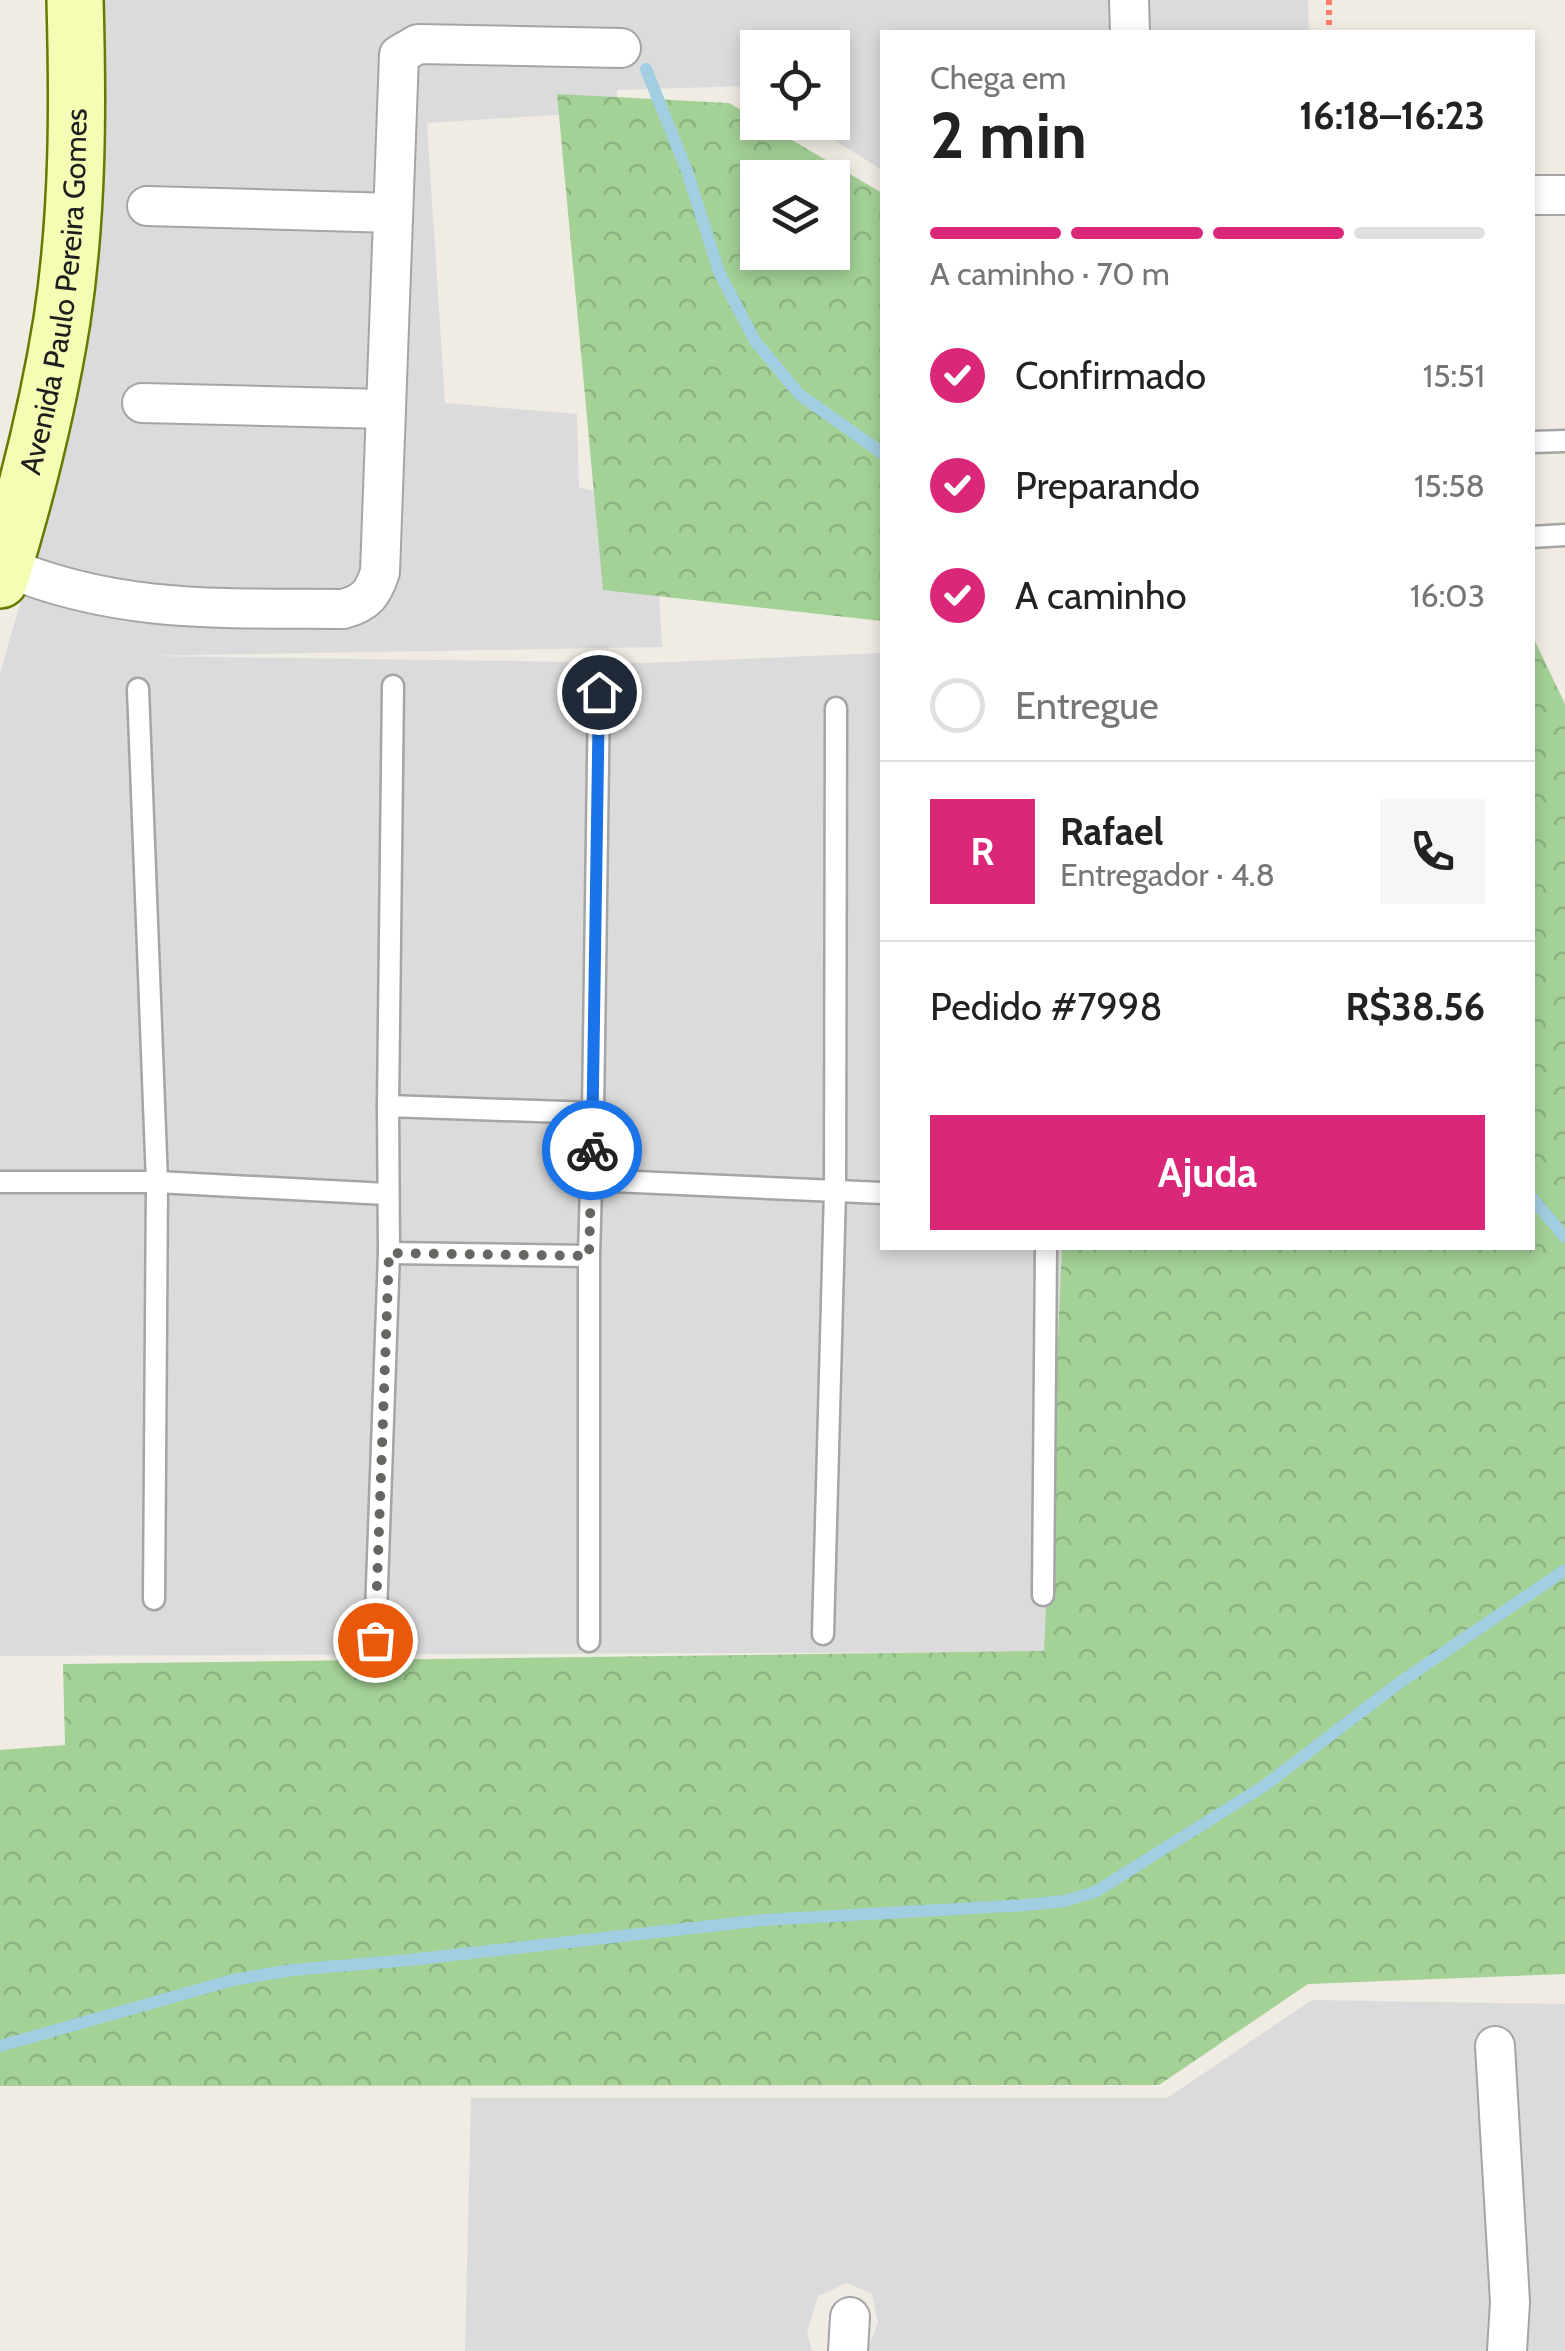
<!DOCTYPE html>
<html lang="pt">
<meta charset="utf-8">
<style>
body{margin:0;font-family:Cabin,sans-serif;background:#f6f6f6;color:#222;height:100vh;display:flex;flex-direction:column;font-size:38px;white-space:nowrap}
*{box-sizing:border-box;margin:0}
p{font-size:32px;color:#767676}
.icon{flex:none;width:55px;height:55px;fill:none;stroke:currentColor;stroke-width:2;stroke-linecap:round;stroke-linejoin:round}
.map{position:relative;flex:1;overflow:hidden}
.panel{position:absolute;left:880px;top:30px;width:655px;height:1220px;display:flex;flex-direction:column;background:#fff;border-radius:0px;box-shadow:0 5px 15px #0003}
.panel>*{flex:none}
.tools{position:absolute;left:740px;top:30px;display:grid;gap:20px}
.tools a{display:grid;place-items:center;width:110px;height:110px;border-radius:0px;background:#fff;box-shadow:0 5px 15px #0003;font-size:50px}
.pin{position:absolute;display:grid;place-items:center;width:85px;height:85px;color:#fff;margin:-42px;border:5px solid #fff;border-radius:50%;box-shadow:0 2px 10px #0007}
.courier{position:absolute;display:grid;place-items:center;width:100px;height:100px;margin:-50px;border:8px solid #1a73e8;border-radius:50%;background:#fff;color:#222;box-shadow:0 2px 12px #0007}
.overview em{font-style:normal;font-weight:700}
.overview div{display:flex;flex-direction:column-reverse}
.overview{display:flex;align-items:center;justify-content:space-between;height:170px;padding:0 50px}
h1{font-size:65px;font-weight:700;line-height:75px}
.bar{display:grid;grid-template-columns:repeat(4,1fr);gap:15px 10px;align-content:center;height:120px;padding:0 50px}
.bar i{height:12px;border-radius:8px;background:#e0e0e0}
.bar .on{background:#db2777}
.bar p{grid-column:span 4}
.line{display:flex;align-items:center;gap:25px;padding:0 50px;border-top:2px solid #e0e0e0}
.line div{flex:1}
.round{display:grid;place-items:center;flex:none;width:105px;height:105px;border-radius:0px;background:#f6f6f6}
ol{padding:0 50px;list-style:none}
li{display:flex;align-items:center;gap:30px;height:110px}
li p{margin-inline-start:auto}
li .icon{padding:10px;border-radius:50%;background:#db2777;color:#fff;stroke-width:4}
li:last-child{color:#767676}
li i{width:55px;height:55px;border:5px solid #e0e0e0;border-radius:50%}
.action{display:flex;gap:20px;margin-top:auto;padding:20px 50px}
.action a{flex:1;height:115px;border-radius:0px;background:#db2777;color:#fff;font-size:40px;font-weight:700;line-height:115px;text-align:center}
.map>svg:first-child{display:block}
.residential{fill:#dcdbdb}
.forest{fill:url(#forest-crowns);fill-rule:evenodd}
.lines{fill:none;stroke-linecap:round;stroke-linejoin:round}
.stream{stroke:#a1cee0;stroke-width:12}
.lane-casing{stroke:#a5a5a5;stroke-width:25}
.street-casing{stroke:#a5a5a5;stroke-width:42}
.secondary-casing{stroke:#657a00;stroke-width:60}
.path{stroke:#ff7e65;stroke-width:6;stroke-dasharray:5 5;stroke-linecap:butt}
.lane{stroke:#fff;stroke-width:20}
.street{stroke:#fff;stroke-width:38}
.secondary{stroke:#f5fdb4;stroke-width:55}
.done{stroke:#686663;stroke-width:10;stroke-dasharray:0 18}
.route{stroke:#1a73e8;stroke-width:12}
.labels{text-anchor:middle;stroke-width:8;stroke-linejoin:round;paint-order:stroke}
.street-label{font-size:30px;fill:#1e1e1e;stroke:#fff}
</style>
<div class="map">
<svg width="1565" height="2351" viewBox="0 0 1565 2351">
<defs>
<pattern id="forest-crowns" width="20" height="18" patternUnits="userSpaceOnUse" patternTransform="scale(2.5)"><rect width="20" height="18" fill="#a3d196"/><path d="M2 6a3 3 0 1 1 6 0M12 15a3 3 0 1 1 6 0" fill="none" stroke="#8cb381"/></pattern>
</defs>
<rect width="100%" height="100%" fill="#f0ece3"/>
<g class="residential">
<polygon points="89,0 1308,0 1309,32 882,32 882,170 807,123 832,122 832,48 758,48 757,92 747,86 617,90 617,111 427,123 445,403 577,414 579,488 654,501 662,647 143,656 645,663 882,653 882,1248 1062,1248 1044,1652 0,1656 0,673 26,583"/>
<polygon points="1312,2000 1565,2004 1565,2351 867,2351 878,2322 872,2294 847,2283 818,2296 807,2333 812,2351 465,2351 471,2098 1167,2098"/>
</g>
<g class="forest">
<path d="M557 94 729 103 757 119 758 122 763 123 882 193V621L603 590ZM758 178H832V252H758Z"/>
<polygon points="1533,637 1565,704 1565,1974 1308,1984 1159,2085 0,2086 0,1750 65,1745 63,1664 1044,1651 1062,1248 1532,1248"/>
</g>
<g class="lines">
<g class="stream">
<polyline points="646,69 687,171 719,272 755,341 799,394 882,453"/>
<polyline points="1532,1198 1565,1237"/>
<polyline points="0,2046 233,1980 292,1970 409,1960 764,1920 1025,1905 1064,1901 1095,1892 1264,1786 1399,1683 1565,1570"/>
</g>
<g class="lane-casing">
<g id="lane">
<polyline points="1532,442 1565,441"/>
<polyline points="1532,537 1565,535"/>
<polyline points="138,689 157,1182 154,1599"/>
<polygon points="388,1106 593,1113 589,1256 389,1253"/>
<polyline points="388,1106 393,686"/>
<polyline points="593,1113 599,692"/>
<polyline points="591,1180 882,1193"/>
<polyline points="0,1182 157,1182 386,1194"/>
<polyline points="1043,1595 1046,1248"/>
<polyline points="823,1634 835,1191 836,708"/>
<polyline points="375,1640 389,1253"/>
<polyline points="589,1641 589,1256"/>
</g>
</g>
<g class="street-casing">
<g id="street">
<polyline points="1129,0 1130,32"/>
<polyline points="1532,195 1565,195"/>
<polyline points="147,206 393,213"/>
<polyline points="142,403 385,409"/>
<path d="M4 566C117 614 224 608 343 609 366 603 373 594 380 572L399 55 418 44 621 48"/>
<polyline points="1495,2046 1510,2302 1507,2351"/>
<polyline points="848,2351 850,2317"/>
</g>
</g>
<g class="secondary-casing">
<g id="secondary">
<path id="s1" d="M0 580C26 495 48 408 62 320 78 214 78 107 75 0"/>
</g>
</g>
<polyline class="path" points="1329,0 1329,32"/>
<use href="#lane" class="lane"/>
<use href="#street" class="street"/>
<use href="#secondary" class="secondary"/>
</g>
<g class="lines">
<polyline class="done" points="375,1640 389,1253 589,1256 592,1150"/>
<polyline class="route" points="592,1150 599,692"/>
</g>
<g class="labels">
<g class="street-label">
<text dy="10" stroke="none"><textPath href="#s1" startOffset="295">Avenida Paulo Pereira Gomes</textPath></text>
</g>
</g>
</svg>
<div class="tools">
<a><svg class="icon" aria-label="locate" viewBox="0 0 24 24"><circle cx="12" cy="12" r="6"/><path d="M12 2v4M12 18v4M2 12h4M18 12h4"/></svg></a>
<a><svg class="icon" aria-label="layers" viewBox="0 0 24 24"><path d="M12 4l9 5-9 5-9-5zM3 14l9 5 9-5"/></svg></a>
</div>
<div class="pin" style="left:375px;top:1640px;background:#ea580c"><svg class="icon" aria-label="bag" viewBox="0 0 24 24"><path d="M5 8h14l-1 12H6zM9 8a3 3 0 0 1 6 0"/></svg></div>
<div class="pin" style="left:599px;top:692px;background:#1f2937"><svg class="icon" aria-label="home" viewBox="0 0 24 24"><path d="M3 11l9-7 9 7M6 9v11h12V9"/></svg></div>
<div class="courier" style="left:592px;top:1150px"><svg class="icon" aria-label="bike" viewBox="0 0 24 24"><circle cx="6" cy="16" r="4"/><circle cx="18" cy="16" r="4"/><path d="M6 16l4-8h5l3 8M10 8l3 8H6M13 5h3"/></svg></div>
<section class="panel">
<div class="overview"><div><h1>2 min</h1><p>Chega em</p></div><em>16:18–16:23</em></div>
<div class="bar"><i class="on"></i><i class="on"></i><i class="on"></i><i></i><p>A caminho · 70 m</p></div>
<ol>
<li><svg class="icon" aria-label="check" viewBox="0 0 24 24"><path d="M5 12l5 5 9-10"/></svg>Confirmado<p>15:51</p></li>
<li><svg class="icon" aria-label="check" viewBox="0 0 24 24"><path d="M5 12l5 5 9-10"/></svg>Preparando<p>15:58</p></li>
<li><svg class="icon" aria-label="check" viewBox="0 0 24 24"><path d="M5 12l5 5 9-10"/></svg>A caminho<p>16:03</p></li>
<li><i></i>Entregue</li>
</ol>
<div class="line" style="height:180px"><b class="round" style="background:#db2777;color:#fff">R</b><div><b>Rafael</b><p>Entregador · 4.8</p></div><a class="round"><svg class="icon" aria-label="phone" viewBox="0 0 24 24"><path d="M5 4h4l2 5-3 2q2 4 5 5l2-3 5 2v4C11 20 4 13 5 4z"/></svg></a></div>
<div class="line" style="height:130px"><div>Pedido #7998</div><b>R$38.56</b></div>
<div class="action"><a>Ajuda</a></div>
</section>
</div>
